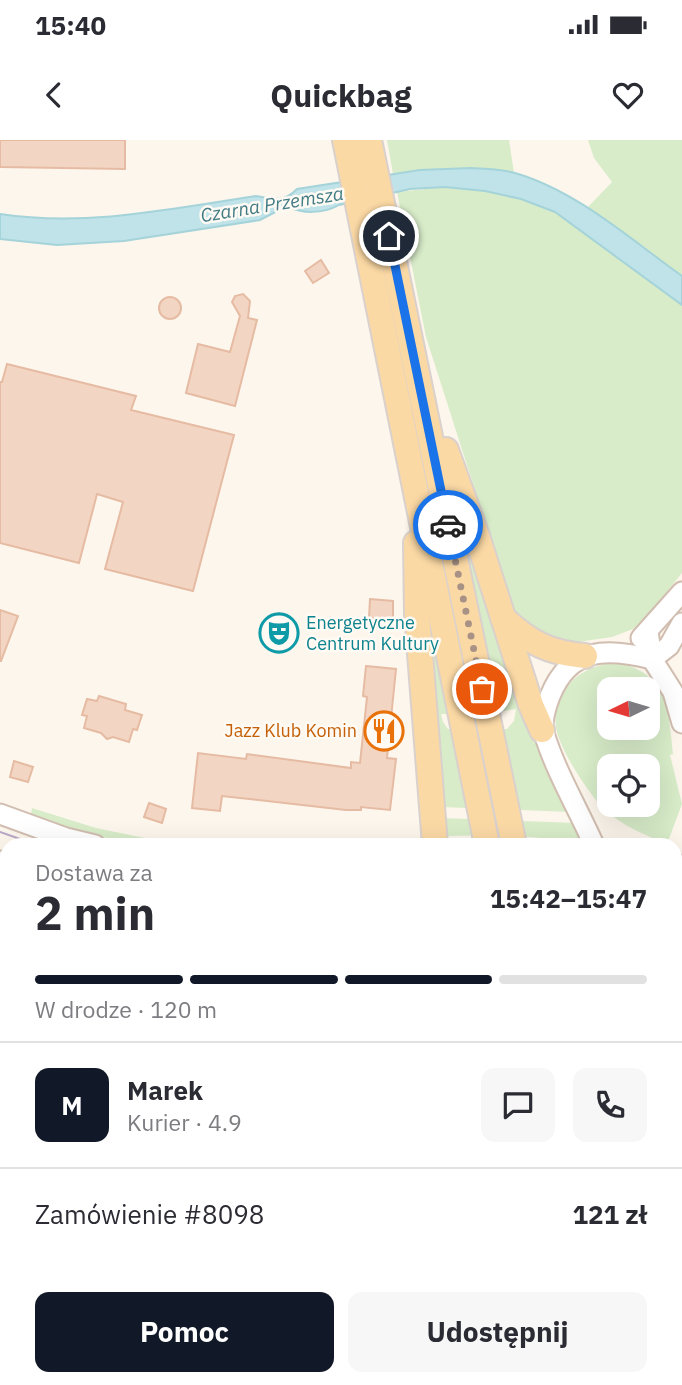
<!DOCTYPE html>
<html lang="pl">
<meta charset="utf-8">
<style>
body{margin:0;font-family:"IBM Plex Sans",sans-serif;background:#f7f7f7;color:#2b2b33;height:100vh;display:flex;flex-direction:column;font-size:26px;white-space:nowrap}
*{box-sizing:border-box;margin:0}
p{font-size:23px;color:#7c7c81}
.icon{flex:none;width:38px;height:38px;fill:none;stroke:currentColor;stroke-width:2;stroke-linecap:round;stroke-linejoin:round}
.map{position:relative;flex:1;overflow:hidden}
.sheet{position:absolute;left:0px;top:698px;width:682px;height:548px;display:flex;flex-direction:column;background:#fff;border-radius:21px 21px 0 0;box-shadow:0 7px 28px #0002}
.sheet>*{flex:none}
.needle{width:46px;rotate:265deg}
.buttons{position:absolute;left:597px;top:537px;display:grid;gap:14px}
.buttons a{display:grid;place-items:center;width:63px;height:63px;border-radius:14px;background:#fff;box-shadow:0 7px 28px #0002;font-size:35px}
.pin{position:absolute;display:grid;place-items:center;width:60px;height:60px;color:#fff;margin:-30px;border:4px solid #fff;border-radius:50%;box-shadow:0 2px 7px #0007}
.courier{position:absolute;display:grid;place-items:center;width:70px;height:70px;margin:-35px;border:5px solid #1a73e8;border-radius:50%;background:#fff;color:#222;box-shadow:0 2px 9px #0007}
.headline em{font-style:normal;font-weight:800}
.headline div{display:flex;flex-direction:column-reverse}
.headline{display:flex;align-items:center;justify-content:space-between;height:119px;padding:0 35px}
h1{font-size:46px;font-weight:800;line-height:52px}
.bar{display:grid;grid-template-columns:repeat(4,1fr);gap:10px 7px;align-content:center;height:84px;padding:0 35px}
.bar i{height:9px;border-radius:5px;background:#e1e1e2}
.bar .active{background:#111827}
.bar p{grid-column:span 4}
.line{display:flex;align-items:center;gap:18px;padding:0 35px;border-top:2px solid #e1e1e2}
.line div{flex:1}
.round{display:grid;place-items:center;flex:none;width:74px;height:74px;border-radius:14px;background:#f7f7f7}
.button{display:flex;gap:14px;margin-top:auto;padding:14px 35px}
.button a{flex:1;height:80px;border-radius:14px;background:#111827;color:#fff;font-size:28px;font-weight:800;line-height:80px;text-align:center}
.button a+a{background:#f7f7f7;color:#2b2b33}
.status{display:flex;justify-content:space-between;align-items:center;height:49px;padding:0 35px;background:#fff;direction:ltr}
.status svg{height:19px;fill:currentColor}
header{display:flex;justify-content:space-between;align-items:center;height:91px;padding:0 35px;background:#fff;font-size:32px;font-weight:800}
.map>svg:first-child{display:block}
.green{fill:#d8ecc9;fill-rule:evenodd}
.water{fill:#bfe3e8;stroke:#a5d3da;stroke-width:2}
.building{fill:#f3d5c3;stroke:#e6bba3;stroke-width:2}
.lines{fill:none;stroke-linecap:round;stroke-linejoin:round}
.minor-casing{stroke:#d1beb0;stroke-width:23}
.major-casing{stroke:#dad1cd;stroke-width:28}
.minor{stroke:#fff;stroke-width:19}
.major{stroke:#fbd9a5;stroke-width:24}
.tram{stroke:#b9a8c9;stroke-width:2}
.done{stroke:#a89285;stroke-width:7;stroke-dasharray:0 12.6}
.route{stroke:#1a73e8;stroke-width:9}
.labels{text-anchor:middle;stroke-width:5;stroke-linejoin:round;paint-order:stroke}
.culture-label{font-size:18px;fill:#0d838f;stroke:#fffaf3;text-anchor:start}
.food-label{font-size:18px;fill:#c56008;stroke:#fffaf3;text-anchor:end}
.water-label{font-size:19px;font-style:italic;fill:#437c86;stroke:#fffaf3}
</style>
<div class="status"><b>15:40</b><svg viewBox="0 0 49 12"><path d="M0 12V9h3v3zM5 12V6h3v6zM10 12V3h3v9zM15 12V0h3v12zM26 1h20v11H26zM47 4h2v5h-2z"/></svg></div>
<header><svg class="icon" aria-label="back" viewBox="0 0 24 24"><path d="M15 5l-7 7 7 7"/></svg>Quickbag<svg class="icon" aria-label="heart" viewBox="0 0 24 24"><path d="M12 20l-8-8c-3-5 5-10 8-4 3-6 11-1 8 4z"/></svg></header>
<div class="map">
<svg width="682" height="1245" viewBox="0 0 682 1245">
<rect width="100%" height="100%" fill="#fdf6ec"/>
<g class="green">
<polygon points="387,0 509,0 514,33 471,28 393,34"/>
<polygon points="588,0 682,0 682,136 587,68 612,42 594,18"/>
<polygon points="445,47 485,51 521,59 555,72 682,165 682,433 645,479 633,489 612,497 571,503 547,498 525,484 513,469 426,197 397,52"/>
<polygon points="456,364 570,672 442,667 424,454 450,574 441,574 443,582 448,589 507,589 514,581 516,569 498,572"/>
<path d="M614 523C667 529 669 571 673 614L670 615 682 664 667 704C645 695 623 686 605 670 590 656 558 607 556 587 551 551 581 525 614 523ZM609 550H648V588H609ZM609 626H648V665H609Z"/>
<polygon points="32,668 96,688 179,705 134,705 68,688 31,674"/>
<polygon points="442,678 577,683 582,701 502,695 449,696 446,695"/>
<polygon points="0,749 7,752 7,1239 550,1239 552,1245 0,1245"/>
<polygon points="682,917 682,985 677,1006 682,1075 682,1245 659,1245 658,1239 676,1239 676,919"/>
</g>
<path class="water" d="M471 28C486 29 501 29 515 33 577 51 630 99 682 136V165L555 72 521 59 485 51 445 47 410 49 339 65C323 74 302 74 287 66L260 80 124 101 57 105 0 99V74C86 87 171 69 256 56 275 59 283 63 297 49L420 30Z"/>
<g class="building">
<polygon points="0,0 125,0 125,29 0,27"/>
<polygon points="321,120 329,133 313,143 305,131"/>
<polygon points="243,154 250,161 248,178 257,180 235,266 186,253 198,204 230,212 240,176 232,162 235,156"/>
<circle cx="170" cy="168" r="11"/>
<polygon points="7,224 136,256 131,270 234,295 193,451 105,429 123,362 97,354 79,423 0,403 0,242 2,242"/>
<polygon points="370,459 393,461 393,480 369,478"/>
<polygon points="0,470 18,476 1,521 0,521"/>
<polygon points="366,526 396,529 387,618 396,619 390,670 361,667 361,670 346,670 222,656 220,671 192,668 198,613 246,619 247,614 351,628 351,622 360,623 367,557 363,556"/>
<polygon points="99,556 126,564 125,570 142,575 137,590 133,589 129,602 113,597 107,599 101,593 84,588 87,576 82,575 87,559 97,561"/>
<polygon points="14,621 33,627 28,642 10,637"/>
<polygon points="149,663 166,669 162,683 144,677"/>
</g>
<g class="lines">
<g class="minor-casing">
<g id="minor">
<polyline points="648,491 652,519 673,552 682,583"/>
<polyline points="641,498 682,452"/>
<polyline points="652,519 669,506 682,483"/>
<polyline points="0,674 66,698 95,705"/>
<path d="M594 705C578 669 555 630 544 593 541 583 546 566 550 556 570 506 608 508 652 519"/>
<polyline points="0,721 7,724"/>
<polyline points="676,728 682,725"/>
<polyline points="676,879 682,878"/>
</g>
</g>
<g class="major-casing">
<g id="major">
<polyline points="345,0 487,705"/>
<polyline points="369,0 514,705"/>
<polyline points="446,310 477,396 531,565 542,590"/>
<polyline points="416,403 417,475 435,705"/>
<path d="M503 478C530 503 549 513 585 516"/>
<polyline points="562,1239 563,1245"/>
<polyline points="590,1239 591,1245"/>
<polyline points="617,1239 618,1245"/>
<polyline points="646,1239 647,1245"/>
</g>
</g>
<use href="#minor" class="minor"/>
<use href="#major" class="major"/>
<g class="tram">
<polyline points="0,692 37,705"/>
<polyline points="676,771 682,774"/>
<polyline points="676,804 682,801"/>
</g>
</g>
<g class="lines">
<polyline class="done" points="448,385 482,549"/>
<polyline class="route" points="389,96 448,385"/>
</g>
<defs>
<g id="theatre-ring" transform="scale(2.0125)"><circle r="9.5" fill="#fffaf3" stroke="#0f9aa8" stroke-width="1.5"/><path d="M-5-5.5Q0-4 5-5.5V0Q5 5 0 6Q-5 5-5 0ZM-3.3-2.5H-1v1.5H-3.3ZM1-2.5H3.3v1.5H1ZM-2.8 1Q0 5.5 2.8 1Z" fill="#0f9aa8"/></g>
<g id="restaurant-ring" transform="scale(2.0125)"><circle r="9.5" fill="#fffaf3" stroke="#e8710a" stroke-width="1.5"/><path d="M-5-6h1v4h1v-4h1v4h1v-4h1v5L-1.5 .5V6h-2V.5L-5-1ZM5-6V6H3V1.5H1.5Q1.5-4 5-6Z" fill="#e8710a"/></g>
</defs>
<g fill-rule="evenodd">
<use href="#theatre-ring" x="279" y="493"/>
<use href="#restaurant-ring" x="384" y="591"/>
</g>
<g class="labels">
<g class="culture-label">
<text x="306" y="489">Energetyczne<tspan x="306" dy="21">Centrum Kultury</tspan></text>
</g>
<g class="food-label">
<text x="357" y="597">Jazz Klub Komin</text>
</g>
<g class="water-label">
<text transform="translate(272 64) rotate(-9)" y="7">Czarna Przemsza</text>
</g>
</g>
</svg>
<div class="buttons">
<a><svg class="needle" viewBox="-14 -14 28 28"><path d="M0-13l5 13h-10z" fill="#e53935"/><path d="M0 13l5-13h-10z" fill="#7c7c81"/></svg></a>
<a><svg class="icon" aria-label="locate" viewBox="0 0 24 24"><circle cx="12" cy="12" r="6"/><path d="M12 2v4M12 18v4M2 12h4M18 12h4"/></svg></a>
</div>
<div class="pin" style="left:482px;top:549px;background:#ea580c"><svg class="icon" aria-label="bag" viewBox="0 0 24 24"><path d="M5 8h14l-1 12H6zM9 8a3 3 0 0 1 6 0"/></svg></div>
<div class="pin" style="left:389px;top:96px;background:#1f2937"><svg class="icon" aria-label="home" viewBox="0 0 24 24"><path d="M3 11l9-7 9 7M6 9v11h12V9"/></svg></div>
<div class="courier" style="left:448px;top:385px"><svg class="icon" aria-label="car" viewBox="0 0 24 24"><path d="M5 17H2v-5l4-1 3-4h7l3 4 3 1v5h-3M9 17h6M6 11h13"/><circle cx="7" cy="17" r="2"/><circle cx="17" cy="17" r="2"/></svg></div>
<section class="sheet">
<div class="headline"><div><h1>2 min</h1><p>Dostawa za</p></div><em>15:42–15:47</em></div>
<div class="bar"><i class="active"></i><i class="active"></i><i class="active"></i><i></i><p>W drodze · 120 m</p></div>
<div class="line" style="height:126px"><b class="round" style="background:#111827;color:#fff">M</b><div><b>Marek</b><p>Kurier · 4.9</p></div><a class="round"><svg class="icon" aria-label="chat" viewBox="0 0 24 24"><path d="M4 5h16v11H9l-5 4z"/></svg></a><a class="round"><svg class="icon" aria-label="phone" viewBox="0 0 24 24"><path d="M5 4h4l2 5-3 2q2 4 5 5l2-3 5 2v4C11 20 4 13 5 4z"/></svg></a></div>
<div class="line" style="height:91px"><div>Zamówienie #8098</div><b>121 zł</b></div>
<div class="button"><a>Pomoc</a><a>Udostępnij</a></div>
</section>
</div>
